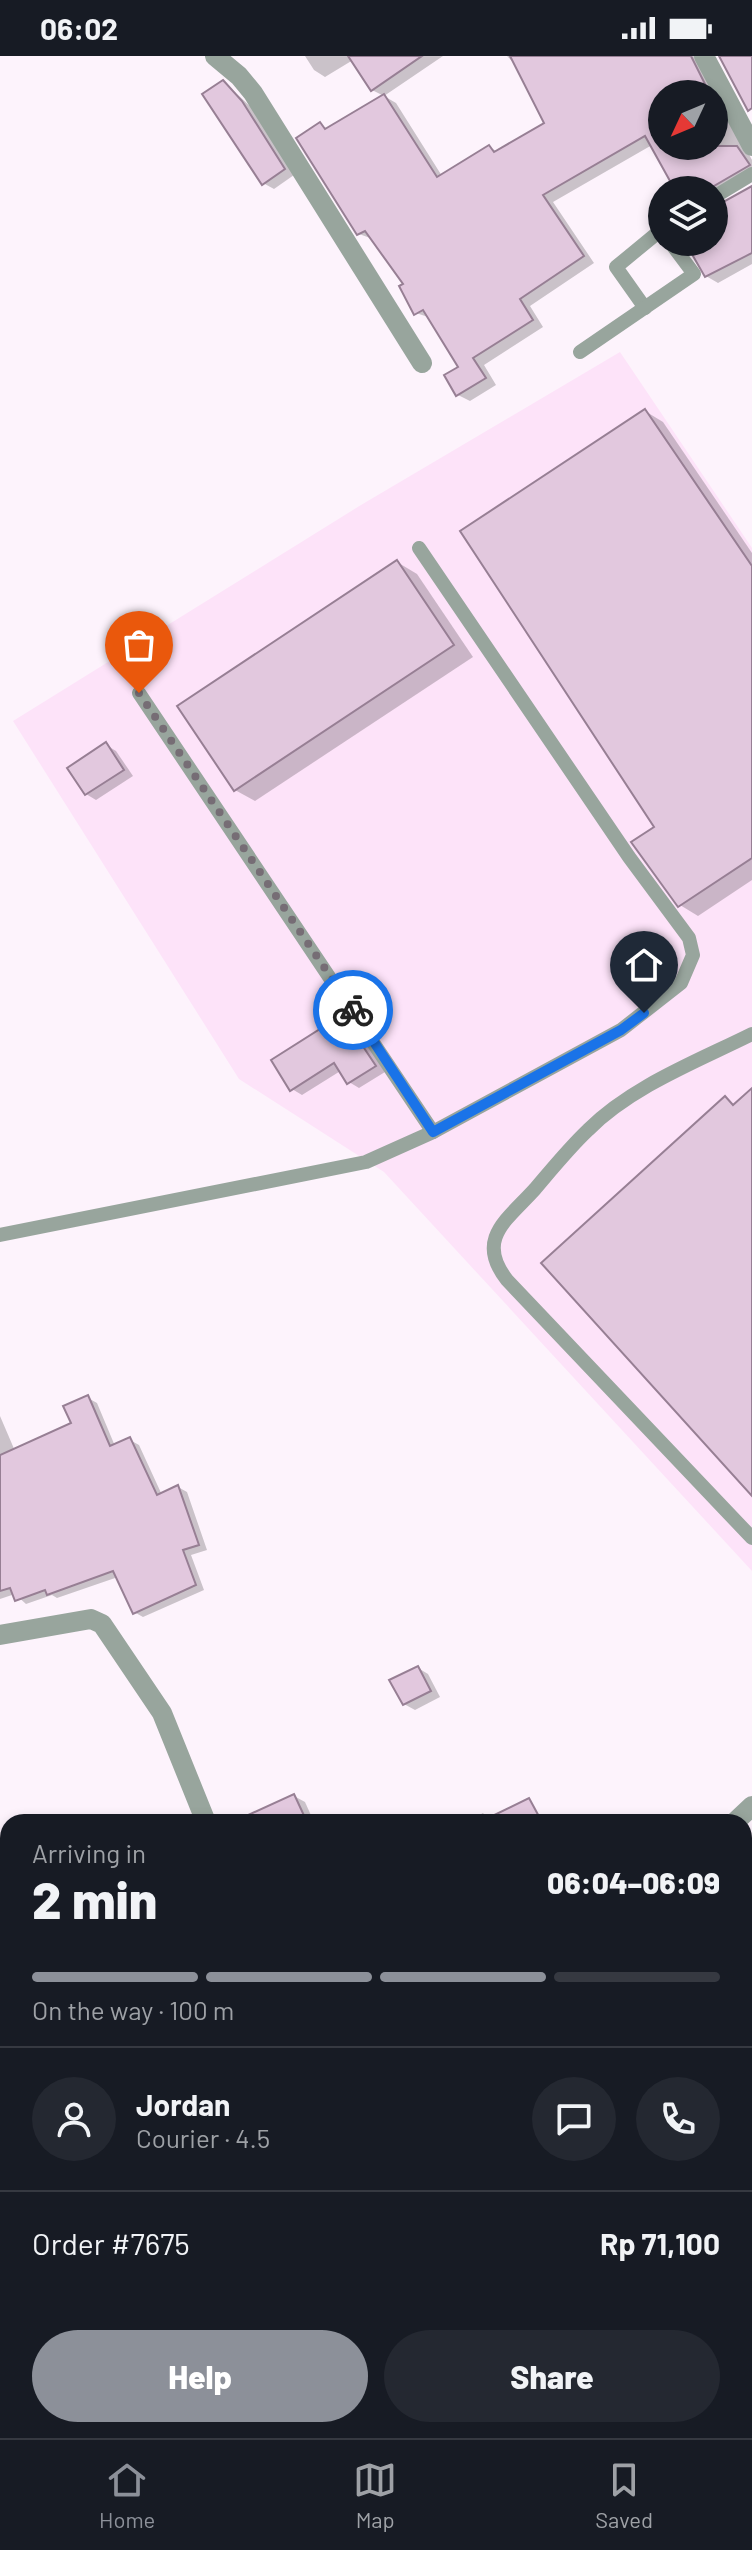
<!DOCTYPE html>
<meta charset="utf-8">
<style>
body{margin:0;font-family:Barlow,sans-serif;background:#242831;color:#f1f3f6;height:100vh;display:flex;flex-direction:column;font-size:30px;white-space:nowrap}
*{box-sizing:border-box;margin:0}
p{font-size:26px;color:#9ea1a6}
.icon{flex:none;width:44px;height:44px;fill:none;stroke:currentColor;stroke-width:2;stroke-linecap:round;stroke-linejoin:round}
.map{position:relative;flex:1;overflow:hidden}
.drawer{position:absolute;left:0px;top:1758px;width:752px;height:624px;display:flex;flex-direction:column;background:#171b24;border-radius:24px 24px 0 0;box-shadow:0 4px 12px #0003}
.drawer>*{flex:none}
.needle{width:52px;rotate:226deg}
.fabs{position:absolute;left:648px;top:24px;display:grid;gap:16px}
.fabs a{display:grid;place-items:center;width:80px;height:80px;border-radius:50%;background:#171b24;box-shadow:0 4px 12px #0003;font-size:40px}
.pin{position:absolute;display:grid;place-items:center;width:68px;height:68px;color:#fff;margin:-82px -34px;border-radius:50% 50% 50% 0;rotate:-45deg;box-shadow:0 0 8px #0007}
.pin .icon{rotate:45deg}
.courier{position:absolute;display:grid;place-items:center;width:80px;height:80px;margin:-40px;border:6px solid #1a73e8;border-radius:50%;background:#fff;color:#222;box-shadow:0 2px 10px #0007}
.overview em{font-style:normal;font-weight:800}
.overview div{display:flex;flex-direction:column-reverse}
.overview{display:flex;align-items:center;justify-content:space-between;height:136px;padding:0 32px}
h1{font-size:52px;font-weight:800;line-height:60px}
.bar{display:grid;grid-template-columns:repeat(4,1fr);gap:12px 8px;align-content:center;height:96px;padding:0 32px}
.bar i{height:10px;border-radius:6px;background:#363941}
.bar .current{background:#8c9099}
.bar p{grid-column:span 4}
.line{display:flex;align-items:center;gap:20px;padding:0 32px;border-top:2px solid #363941}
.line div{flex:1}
.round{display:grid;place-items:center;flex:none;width:84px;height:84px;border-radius:42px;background:#242831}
.button{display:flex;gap:16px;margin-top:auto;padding:16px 32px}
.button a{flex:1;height:92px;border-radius:48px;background:#8c9099;color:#fff;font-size:32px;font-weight:800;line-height:92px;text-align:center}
.button a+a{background:#242831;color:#f1f3f6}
.status{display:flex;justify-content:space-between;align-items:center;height:56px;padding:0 40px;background:#171b24;direction:ltr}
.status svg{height:22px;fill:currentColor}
.tab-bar{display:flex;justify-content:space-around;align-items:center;height:112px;border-top:2px solid #363941;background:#171b24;font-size:22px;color:#9ea1a6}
.tab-bar a{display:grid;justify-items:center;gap:4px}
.tab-bar .current{color:#8c9099}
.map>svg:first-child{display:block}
.built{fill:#fde3f9}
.shadow{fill:#0003;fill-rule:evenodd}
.building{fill:#e2c8de;stroke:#977f94;stroke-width:2}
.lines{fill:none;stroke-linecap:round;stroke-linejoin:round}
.service{stroke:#98a59d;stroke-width:14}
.minor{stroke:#98a59d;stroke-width:20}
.done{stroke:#766d75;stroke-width:8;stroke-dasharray:0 14.4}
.route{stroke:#1a73e8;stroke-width:10}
</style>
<div class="status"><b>06:02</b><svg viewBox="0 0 49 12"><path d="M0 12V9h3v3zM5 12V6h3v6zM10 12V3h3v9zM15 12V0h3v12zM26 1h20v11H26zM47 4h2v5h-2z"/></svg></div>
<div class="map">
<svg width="752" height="2382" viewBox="0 0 752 2382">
<rect width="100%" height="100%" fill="#fdf3fc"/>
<polygon class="built" points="620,296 752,492 752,1515 384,1116 239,1023 13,665 361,449"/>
<g class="shadow">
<polygon points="305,0 443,0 384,40 372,34 353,4 325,21 314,14"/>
<path d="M507 0H705L704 14 752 104V120L720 139 716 154 752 132V208L718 227 706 220 687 186H714V134H677L652 89 553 146 594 207 530 250 543 271 484 309 496 329 470 345 458 339 461 311 431 262 416 257 406 229 373 183 359 178 320 69 328 73 384 40 396 47 442 120 489 91 498 96 546 68 518 11ZM662 38H714V90H662Z"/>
<polygon points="224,26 253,53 294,119 274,133 263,127"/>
<polygon points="645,355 663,366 752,497 752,824 698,860 680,849 657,772"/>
<polygon points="397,506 417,518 473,601 255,745 235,734"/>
<polygon points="106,689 116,695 133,720 96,744 86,738"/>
<polygon points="342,961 353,967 385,1016 359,1032 349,1026 342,1014 302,1039 292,1033"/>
<polygon points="88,1342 97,1347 115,1390 130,1384 139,1389 162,1439 178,1431 187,1436 207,1494 191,1499 204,1534 143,1561 134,1556 118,1521 57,1542 52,1539 26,1548 15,1538 0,1543 0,1360 15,1395 73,1368"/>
<polygon points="418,1612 428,1618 440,1641 415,1654 404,1648"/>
<polygon points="294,1740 305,1746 314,1766 258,1766"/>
<polygon points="483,1757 491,1766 466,1766"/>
<polygon points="596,1758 608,1766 584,1766"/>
<polygon points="745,1831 752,1835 752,1886 744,1875"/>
<polygon points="752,2204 752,2246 744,2249 744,2207"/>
</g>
<g class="building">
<polygon points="348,0 422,0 371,35"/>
<polygon points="510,0 691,0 710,38 662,38 662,90 737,90 750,109 707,134 675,134 645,80 543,139 584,200 520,243 533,264 473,302 486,322 456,340 444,319 458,311 423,254 414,259 399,230 403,228 365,175 357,179 296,82 320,66 325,73 384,38 437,121 489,89 494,96 544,67"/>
<polygon points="719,0 752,0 752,52 748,55"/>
<polygon points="223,24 242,45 285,113 262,129 202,38"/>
<polygon points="752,130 752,197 705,221 685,186 714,186 714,151"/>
<polygon points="645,353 752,510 752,802 678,851 631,786 654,771 460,475"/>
<polygon points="397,504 454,589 234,735 177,650"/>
<polygon points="106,686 124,714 85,739 67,712"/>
<polygon points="342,959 376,1010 347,1028 334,1007 290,1035 271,1004"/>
<polygon points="752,1032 752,1440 541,1207 725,1040 733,1049"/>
<polygon points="88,1339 110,1390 130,1381 157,1439 178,1429 199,1489 183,1494 196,1529 133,1558 113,1515 47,1539 45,1534 15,1545 10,1532 0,1535 0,1399 71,1367 63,1350"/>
<polygon points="418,1610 431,1635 403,1649 389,1624"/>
<polygon points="294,1738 307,1766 233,1766"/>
<polygon points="529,1742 542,1766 480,1766"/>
</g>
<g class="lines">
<g class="service">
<polyline points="714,141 752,118"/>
<polyline points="645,252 616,211 661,174"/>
<polyline points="580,296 694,218 670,186"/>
<polyline points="419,492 629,801 689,882 693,899 681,927 621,974 433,1076"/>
<path d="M752 978C698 1005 632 1030 588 1074 569 1092 552 1113 535 1133 507 1164 475 1183 507 1224L752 1482"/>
<polyline points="0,1179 366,1106 433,1076 139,637"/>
</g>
<g class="minor">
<polyline points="215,0 239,20 253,37 422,307"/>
<polyline points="704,0 752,90"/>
<polyline points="0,1579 91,1563 102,1568 162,1657 206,1766"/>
<polyline points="735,1766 752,1750"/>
<polyline points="744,2108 752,2128"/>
<polyline points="744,2176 752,2173"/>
<polyline points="744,2302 752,2296"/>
<polyline points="125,2382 146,2374"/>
<polyline points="502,2382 510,2374"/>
<polyline points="645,2382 655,2374"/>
</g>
</g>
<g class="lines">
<polyline class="done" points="139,637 353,954"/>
<polyline class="route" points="353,954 433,1076 621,974 644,957"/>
</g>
</svg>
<div class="fabs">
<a><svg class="needle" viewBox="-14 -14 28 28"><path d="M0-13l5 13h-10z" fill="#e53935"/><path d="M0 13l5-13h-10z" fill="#9ea1a6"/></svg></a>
<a><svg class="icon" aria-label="layers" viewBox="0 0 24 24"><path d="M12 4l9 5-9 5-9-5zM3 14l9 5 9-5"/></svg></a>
</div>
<div class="pin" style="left:139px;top:637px;background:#ea580c"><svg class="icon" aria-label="bag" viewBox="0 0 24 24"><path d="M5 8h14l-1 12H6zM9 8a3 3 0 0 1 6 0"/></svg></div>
<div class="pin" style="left:644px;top:957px;background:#1f2937"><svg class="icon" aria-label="home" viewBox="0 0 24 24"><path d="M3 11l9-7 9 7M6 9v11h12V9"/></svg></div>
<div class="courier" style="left:353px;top:954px"><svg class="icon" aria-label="bike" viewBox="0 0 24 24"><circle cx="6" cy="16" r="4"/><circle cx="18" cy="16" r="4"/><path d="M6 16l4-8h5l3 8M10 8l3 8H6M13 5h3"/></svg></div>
<section class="drawer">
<div class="overview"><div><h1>2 min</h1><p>Arriving in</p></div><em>06:04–06:09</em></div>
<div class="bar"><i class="current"></i><i class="current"></i><i class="current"></i><i></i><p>On the way · 100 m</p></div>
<div class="line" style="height:144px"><a class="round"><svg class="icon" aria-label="person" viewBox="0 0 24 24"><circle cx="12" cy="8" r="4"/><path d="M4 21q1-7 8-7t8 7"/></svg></a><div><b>Jordan</b><p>Courier · 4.5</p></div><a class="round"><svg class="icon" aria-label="chat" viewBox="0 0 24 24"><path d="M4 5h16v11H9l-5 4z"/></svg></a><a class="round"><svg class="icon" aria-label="phone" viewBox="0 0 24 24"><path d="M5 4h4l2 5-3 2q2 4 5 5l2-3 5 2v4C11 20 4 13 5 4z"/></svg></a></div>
<div class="line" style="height:104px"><div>Order #7675</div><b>Rp 71,100</b></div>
<div class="button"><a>Help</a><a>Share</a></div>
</section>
</div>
<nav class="tab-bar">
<a class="current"><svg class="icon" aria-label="home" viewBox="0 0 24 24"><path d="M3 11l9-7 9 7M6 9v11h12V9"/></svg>Home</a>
<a><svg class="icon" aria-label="map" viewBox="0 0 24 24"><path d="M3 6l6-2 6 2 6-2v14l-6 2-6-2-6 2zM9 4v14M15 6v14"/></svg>Map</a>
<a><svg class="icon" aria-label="saved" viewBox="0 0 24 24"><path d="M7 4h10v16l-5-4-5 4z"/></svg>Saved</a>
</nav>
